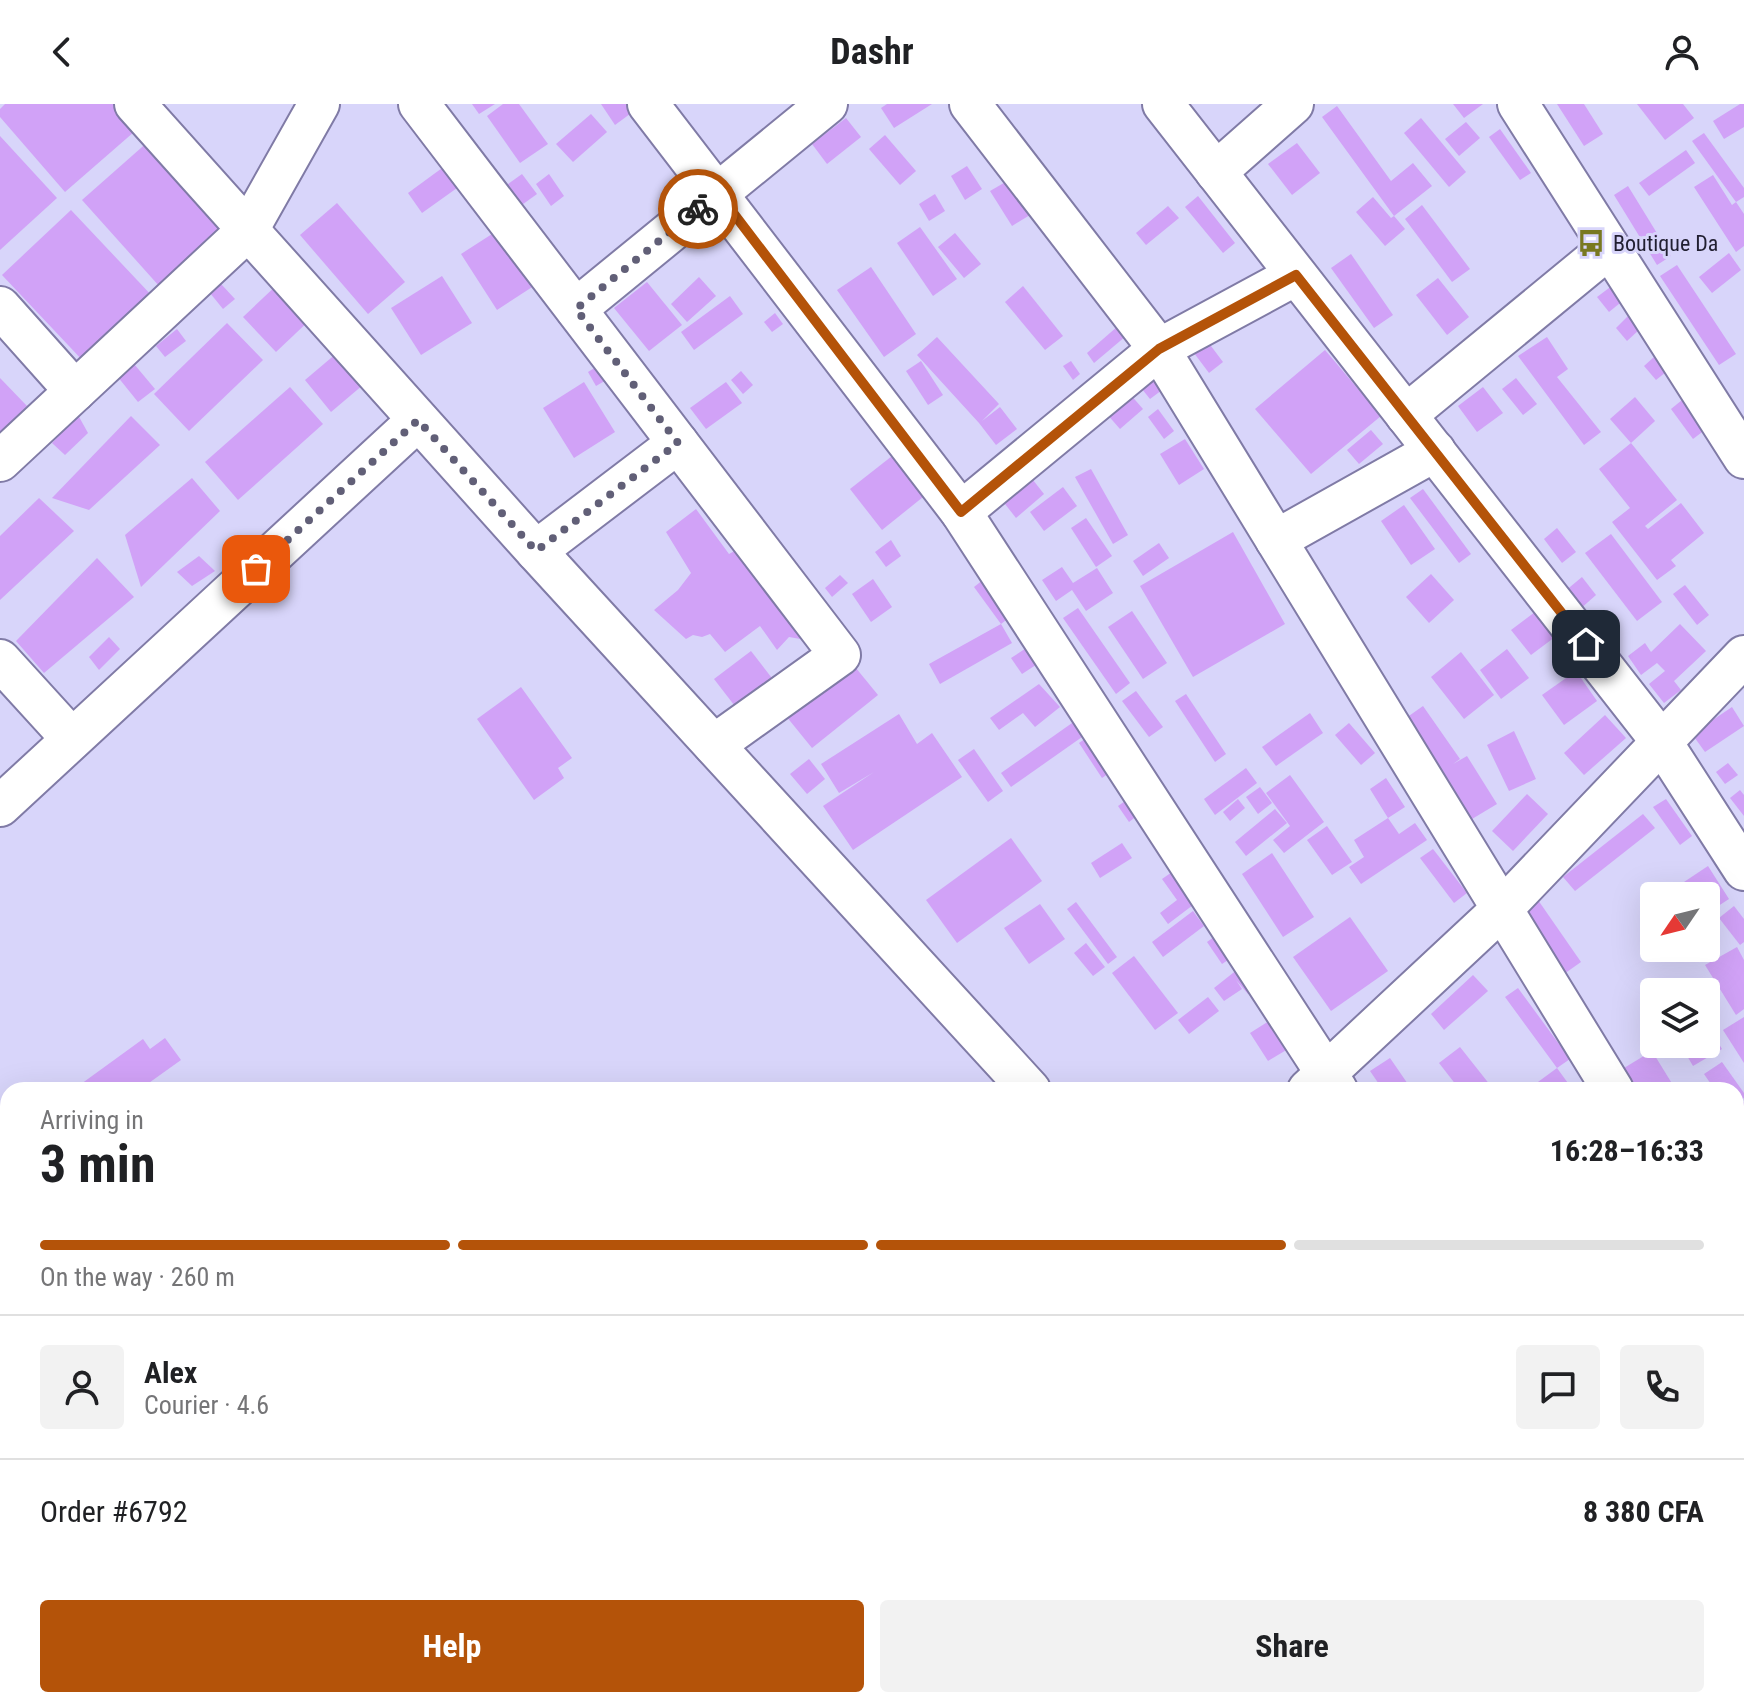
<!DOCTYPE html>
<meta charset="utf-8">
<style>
body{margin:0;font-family:"Roboto Condensed",sans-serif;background:#f2f2f2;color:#202124;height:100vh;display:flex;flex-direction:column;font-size:30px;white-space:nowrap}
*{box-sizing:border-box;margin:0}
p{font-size:26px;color:#757577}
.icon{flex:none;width:44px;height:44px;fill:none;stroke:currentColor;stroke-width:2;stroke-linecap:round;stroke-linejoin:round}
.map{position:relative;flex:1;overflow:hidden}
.details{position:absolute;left:0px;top:978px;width:1744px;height:626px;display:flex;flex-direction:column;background:#fff;border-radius:24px 24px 0 0;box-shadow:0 8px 32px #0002}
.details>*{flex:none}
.needle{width:52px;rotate:235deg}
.fabs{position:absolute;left:1640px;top:778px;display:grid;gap:16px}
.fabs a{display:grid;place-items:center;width:80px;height:80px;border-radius:8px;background:#fff;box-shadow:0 8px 32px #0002;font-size:40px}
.pin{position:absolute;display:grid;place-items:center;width:68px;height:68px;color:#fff;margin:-34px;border-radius:16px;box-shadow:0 4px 12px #0006}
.courier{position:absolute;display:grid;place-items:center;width:80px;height:80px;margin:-40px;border:6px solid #b45309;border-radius:50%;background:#fff;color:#222;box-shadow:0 2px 10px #0007}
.overview em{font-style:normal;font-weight:700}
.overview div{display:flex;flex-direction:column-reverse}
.overview{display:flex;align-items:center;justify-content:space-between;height:136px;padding:0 40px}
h1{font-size:52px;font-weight:700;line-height:60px}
.bar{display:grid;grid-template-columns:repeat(4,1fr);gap:12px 8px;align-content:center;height:96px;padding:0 40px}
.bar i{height:10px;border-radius:6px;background:#e0e0e0}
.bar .on{background:#b45309}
.bar p{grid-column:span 4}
.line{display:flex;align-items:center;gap:20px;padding:0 40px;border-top:2px solid #e0e0e0}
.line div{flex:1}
.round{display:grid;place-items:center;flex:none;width:84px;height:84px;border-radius:8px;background:#f2f2f2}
.button{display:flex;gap:16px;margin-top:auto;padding:16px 40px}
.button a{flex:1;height:92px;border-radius:8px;background:#b45309;color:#fff;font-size:32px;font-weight:700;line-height:92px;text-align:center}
.button a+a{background:#f2f2f2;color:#202124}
header{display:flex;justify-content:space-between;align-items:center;height:104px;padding:0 40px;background:#fff;font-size:36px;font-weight:700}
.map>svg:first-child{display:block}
.building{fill:#d1a2f7}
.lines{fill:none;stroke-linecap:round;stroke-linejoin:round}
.lane-casing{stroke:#807ba6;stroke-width:24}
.street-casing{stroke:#807ba6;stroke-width:44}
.lane{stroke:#fff;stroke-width:20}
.street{stroke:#fff;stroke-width:40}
.done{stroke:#615f77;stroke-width:8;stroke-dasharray:0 14.4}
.route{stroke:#b45309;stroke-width:10}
.labels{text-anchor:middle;stroke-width:6;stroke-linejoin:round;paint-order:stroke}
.poi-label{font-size:22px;fill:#211f31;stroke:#d8d5fa;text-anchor:start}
</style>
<header><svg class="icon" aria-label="back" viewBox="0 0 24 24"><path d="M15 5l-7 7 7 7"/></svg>Dashr<svg class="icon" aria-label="person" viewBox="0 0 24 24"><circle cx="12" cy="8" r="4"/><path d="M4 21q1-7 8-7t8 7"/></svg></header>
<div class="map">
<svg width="1744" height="1603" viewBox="0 0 1744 1603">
<rect width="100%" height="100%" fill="#d8d5fa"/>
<g class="building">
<polygon points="5,0 123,0 142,21 65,88 0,13 0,5"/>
<polygon points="472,0 495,0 479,10"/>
<polygon points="503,0 519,0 548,40 520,59 487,12"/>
<polygon points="601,0 629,0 634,7 615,21"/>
<polygon points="887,0 932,0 894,24 881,4"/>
<polygon points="1453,0 1483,0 1464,14"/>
<polygon points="1557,0 1584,0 1603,30 1584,42"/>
<polygon points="1637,0 1683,0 1694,14 1665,36"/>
<polygon points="1740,0 1744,0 1744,23 1724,35 1713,17"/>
<polygon points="1337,2 1391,77 1413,59 1432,82 1394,112 1322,13"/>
<polygon points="591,10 607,28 573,58 556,40"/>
<polygon points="846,14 861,33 827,60 812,40"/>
<polygon points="1421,14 1466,68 1449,83 1404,29"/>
<polygon points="1466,18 1480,34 1459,52 1445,35"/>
<polygon points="1500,25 1531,69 1520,76 1489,33"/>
<polygon points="1704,29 1744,84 1744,93 1736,98 1692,37"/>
<polygon points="885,31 916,67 900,81 869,45"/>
<polygon points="0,32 57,94 0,146"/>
<polygon points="150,36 228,124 160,183 82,96"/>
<polygon points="1297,39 1320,69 1292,91 1268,60"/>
<polygon points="1686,46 1695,59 1649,92 1639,79"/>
<polygon points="449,59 464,79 422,109 408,89"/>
<polygon points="967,62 982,85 965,96 951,72"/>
<polygon points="522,70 537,90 519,103 504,83"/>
<polygon points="549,70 564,92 551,102 536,80"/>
<polygon points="1713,71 1732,101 1736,98 1744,110 1744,142 1736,148 1694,83"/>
<polygon points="1009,76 1030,111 1012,122 990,87"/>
<polygon points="1628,82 1671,152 1657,161 1614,91"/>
<polygon points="935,90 945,107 929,117 919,100"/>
<polygon points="1198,92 1235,139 1223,149 1185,103"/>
<polygon points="1373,93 1391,114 1394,112 1405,125 1385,142 1356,108"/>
<polygon points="337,99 405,178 368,210 300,131"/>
<polygon points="1422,101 1470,165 1452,178 1405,115"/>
<polygon points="1168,102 1179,114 1146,141 1136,129"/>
<polygon points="71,106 154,194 85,259 2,171"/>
<polygon points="506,121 543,176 497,206 461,150"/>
<polygon points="920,123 957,175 933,192 897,139"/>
<polygon points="955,129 981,160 964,174 938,143"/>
<polygon points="1729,149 1741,166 1712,189 1699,173"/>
<polygon points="1351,150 1393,211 1374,224 1331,164"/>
<polygon points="1677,161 1736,250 1719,261 1660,172"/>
<polygon points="871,163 916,230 884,253 837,186"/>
<polygon points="442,172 472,219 421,251 391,204"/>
<polygon points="699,173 716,192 687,218 671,200"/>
<polygon points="1438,174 1469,213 1447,231 1416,191"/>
<polygon points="280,178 313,213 276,248 243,213"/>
<polygon points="647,178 682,221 649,247 614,204"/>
<polygon points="221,180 235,195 223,205 210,189"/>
<polygon points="1613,181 1625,195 1609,208 1597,193"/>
<polygon points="1023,182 1063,232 1045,246 1005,198"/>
<polygon points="730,192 743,210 694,246 681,228"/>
<polygon points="775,209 783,220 772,228 764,218"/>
<polygon points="1628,212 1640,225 1627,237 1616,224"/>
<polygon points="227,219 263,256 189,327 154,290"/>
<polygon points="1118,222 1126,232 1094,259 1087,249"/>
<polygon points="177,225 186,237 165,253 156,242"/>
<polygon points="937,233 999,300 982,317 1000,303 1017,325 996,341 979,319 917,251"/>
<polygon points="1547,233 1568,265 1557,273 1601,328 1584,341 1518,252"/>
<polygon points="1208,238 1223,258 1209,269 1194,249"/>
<polygon points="344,243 370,275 331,308 305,276"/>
<polygon points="1325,246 1381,312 1311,370 1255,305"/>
<polygon points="1654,253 1666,268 1656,276 1644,262"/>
<polygon points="129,254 155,285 138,298 113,267"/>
<polygon points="606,257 615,271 596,282 588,268"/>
<polygon points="921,257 943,291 928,301 906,267"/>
<polygon points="1071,257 1080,270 1073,276 1063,262"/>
<polygon points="741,267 753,281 743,290 731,276"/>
<polygon points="1149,271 1162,286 1150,295 1138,280"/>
<polygon points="0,274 27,302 0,328"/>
<polygon points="1516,274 1537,300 1523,311 1502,285"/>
<polygon points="584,278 615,328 574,354 543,304"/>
<polygon points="726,278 742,299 706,325 690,304"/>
<polygon points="290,283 323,320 238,396 205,358"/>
<polygon points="1483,283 1503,309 1477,328 1458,302"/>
<polygon points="1129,289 1143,305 1120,325 1106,309"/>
<polygon points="1687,292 1710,322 1693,335 1671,305"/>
<polygon points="1635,293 1655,317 1631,339 1610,315"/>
<polygon points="1158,305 1174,327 1164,335 1148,313"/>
<polygon points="78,311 88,329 65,351 52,339"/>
<polygon points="131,312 160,341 89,406 52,394"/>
<polygon points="1371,326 1383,340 1359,360 1347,346"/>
<polygon points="1185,335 1204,365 1179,381 1160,350"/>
<polygon points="1631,339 1677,396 1645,422 1648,425 1681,399 1704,429 1671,456 1676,462 1657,476 1612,418 1630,404 1599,365"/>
<polygon points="901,345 933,385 882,426 850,385"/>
<polygon points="1091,365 1128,431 1113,440 1075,373"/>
<polygon points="192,374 220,407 141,483 125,431"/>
<polygon points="1033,376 1044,390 1016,414 1005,400"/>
<polygon points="1063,383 1077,402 1044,427 1030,408"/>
<polygon points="1423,385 1471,450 1459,459 1410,394"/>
<polygon points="39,394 74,427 0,496 0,432"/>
<polygon points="1404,401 1435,445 1411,461 1381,417"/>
<polygon points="696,405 729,450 742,443 812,537 789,533 777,546 760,522 725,548 710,530 702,533 693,531 686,535 654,506 678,486 691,469 666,428"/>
<polygon points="1086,414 1112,452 1096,463 1071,424"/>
<polygon points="1557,424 1576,448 1562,459 1544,435"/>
<polygon points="1233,428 1285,520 1193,573 1140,482"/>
<polygon points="1611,430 1662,498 1637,517 1585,449"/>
<polygon points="891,436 901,452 886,463 875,448"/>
<polygon points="1159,439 1169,454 1143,472 1133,457"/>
<polygon points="199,452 215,467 192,482 177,468"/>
<polygon points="97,454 134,493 44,569 16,537"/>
<polygon points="1062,463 1073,479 1097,464 1113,489 1086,507 1072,486 1056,497 1042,476"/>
<polygon points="1431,470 1454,496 1429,519 1406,493"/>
<polygon points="840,471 848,479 832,493 825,484"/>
<polygon points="988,472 1015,509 1001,520 974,483"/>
<polygon points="1582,473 1596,491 1579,506 1564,488"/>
<polygon points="873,475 892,503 871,518 852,490"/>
<polygon points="1685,481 1709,511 1697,521 1673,490"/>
<polygon points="1078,504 1130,579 1116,590 1063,514"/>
<polygon points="1132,507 1167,559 1143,575 1108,523"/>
<polygon points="1535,508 1555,533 1531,551 1511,526"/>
<polygon points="1001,520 1012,539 940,580 929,560"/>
<polygon points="1680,520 1706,547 1674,577 1681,586 1664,599 1649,580 1665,567 1657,559 1641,571 1628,552 1645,539 1651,548"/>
<polygon points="109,533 120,545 99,566 89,553"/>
<polygon points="1034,539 1045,555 1022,570 1011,554"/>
<polygon points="1507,545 1529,574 1501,595 1480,566"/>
<polygon points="751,547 778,582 741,610 714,575"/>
<polygon points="1461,548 1494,591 1464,615 1431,573"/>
<polygon points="851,558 878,591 812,644 786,612"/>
<polygon points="1576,567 1597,597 1564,621 1542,591"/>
<polygon points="1039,580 1060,603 1035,623 1023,609 999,626 990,614"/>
<polygon points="521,583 572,654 558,664 564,674 534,696 477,615"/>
<polygon points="1136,587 1163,623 1149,633 1122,597"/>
<polygon points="1186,590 1226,650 1215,658 1175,597"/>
<polygon points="1423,602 1460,655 1453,660 1467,652 1497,700 1472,715 1443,667 1406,614"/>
<polygon points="1732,603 1744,622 1705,648 1692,630"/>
<polygon points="1310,609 1323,629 1276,662 1262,643"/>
<polygon points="899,610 917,640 932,629 962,673 853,746 823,702 874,668 839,689 821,660"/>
<polygon points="1605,611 1626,634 1584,671 1564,649"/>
<polygon points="1082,612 1092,626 1011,683 1001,669"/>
<polygon points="1349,619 1375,649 1361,661 1335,631"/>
<polygon points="1514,627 1536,675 1509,687 1487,641"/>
<polygon points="1092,630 1115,665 1102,674 1079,639"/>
<polygon points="974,645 1003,687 988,698 958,656"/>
<polygon points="809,655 825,675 807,690 790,670"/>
<polygon points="1728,659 1738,671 1725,680 1716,668"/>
<polygon points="1246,664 1257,679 1215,711 1204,695"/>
<polygon points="1290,671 1324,718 1284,749 1273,736 1290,722 1266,689"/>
<polygon points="1386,674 1405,703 1388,714 1399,730 1415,719 1427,736 1361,780 1349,763 1364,753 1354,736 1388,714 1370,685"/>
<polygon points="1260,683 1272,699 1258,710 1246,693"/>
<polygon points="1740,686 1744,691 1744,712 1730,694"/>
<polygon points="1527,690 1548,710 1513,747 1492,727"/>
<polygon points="1131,693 1142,708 1129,718 1118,702"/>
<polygon points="1238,695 1245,704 1230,717 1223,708"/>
<polygon points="1666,695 1692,732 1680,741 1653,703"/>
<polygon points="1275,705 1287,719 1246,752 1235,738"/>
<polygon points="1643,710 1655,724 1575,787 1563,773"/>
<polygon points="1327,722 1352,758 1332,771 1307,736"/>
<polygon points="1011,734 1042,777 957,839 926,796"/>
<polygon points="1122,739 1132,754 1100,774 1091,759"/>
<polygon points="1433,745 1467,789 1454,799 1420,754"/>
<polygon points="1272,749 1314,813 1283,833 1242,770"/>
<polygon points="1708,762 1729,795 1706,810 1706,792 1663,792"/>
<polygon points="1175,766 1197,798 1168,820 1160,809 1177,796 1162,775"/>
<polygon points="1538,796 1581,858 1564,870 1521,808"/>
<polygon points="1076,798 1117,853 1108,860 1067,805"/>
<polygon points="1654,798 1654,819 1644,804"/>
<polygon points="1040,800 1065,835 1029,860 1004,824"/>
<polygon points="1734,802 1744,815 1744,838 1740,841 1719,814"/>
<polygon points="1193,807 1204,822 1163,853 1152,838"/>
<polygon points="1350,813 1388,867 1331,907 1293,853"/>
<polygon points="1218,830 1234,852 1222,860 1207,838"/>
<polygon points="1086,839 1105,863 1093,872 1074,849"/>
<polygon points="1737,843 1744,856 1744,905 1736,911 1705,861"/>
<polygon points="1134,852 1178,909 1155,926 1112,869"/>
<polygon points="1238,865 1254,884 1248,890 1236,876 1242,885 1224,897 1214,884"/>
<polygon points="1473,871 1488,887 1444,926 1431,910"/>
<polygon points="1678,874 1687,888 1669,888 1665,883"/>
<polygon points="1518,884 1570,955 1557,964 1573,986 1527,986 1557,964 1505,893"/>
<polygon points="1208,893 1219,907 1189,930 1178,916"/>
<polygon points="1744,913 1744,959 1723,926"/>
<polygon points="1269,917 1288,945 1268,957 1250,929"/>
<polygon points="1706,918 1722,945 1693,962 1680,940 1706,940"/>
<polygon points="165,934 181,956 139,986 86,986 81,980 143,935 150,945"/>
<polygon points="1460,943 1494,986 1460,986 1439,959"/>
<polygon points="1652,947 1676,986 1638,986 1624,964"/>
<polygon points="1390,954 1412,986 1383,986 1370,967"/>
<polygon points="1722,958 1744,989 1744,994 1736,999 1736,986 1715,986 1704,970"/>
<polygon points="1744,998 1744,1025 1736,1031 1736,1003"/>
<polygon points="1744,1081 1744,1102 1740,1105 1736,1100 1736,1087"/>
<polygon points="1744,1141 1744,1169 1736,1161 1736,1149"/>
<polygon points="1738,1408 1744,1417 1744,1462 1736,1467 1736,1410"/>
<polygon points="229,1596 287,1596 279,1603 235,1603"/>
<polygon points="1494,1596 1529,1596 1533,1600 1529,1603 1486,1603"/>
<polygon points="1667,1596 1701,1596 1705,1603 1657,1603"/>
</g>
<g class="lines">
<g class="lane-casing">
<g id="lane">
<polyline points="0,1181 8,1173"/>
<polyline points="0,1554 8,1558"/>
</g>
</g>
<g class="street-casing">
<g id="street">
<polyline points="135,0 536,447 1030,986"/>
<polyline points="419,0 840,551 714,641"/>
<polyline points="648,0 961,408 1337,986"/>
<polyline points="970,0 1159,245 1613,986"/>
<polyline points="1163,0 1661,637 1744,766"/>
<polyline points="1518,0 1744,354"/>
<polyline points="1216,68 1293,0"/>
<polyline points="0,203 75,287"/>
<polyline points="576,205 827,0"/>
<polyline points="1406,311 1609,144"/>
<polyline points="0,357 248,126 319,0"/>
<polyline points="961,408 1159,245 1296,171"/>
<polyline points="1276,436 1435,347"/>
<polyline points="536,447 678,339"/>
<polyline points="0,556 72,635"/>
<polyline points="0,702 418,316"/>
<polyline points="1308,986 1502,805 1744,552"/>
<polyline points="1736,1049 1744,1044"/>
<polyline points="1736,1188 1744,1201"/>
<polyline points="1736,1389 1744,1384"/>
<polyline points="818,1596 823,1603"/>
<polyline points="1119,1596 1124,1603"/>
<polyline points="1576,1596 1581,1603"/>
<polyline points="1723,1596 1727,1603"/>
<polyline points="743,1603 754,1596"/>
<polyline points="1438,1603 1446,1596"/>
</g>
</g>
<use href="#lane" class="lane"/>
<use href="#street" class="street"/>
</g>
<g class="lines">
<polyline class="done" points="256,465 418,316 536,447 678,339 576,205 698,105"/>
<polyline class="route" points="698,105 718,89 961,408 1159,245 1296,171 1586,540"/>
</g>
<defs>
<g id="bus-bare" transform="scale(2.16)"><path d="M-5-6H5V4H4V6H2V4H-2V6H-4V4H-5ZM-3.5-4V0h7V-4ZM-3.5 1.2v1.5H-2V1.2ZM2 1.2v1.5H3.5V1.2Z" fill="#797920" stroke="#d8d5fa" stroke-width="2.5" paint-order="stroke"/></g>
</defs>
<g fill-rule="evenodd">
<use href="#bus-bare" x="1591" y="139"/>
</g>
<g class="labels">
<g class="poi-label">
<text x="1613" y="147">Boutique Da</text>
</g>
</g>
</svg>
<div class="fabs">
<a><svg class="needle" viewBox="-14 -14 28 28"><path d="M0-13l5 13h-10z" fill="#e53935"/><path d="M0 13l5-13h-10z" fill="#757577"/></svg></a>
<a><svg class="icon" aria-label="layers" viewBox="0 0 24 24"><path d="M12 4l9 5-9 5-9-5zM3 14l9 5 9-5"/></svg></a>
</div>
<div class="pin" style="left:256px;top:465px;background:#ea580c"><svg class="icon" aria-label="bag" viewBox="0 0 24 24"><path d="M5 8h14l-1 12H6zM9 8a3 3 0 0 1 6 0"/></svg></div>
<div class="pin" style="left:1586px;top:540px;background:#1f2937"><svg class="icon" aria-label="home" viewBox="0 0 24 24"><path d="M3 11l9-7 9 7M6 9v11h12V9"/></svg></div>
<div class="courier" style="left:698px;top:105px"><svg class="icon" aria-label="bike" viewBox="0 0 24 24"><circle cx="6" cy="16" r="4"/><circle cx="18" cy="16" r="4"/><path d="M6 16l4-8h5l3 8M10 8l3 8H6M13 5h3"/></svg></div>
<section class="details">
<div class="overview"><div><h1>3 min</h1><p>Arriving in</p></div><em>16:28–16:33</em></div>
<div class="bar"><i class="on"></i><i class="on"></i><i class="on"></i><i></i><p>On the way · 260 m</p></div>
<div class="line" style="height:144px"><a class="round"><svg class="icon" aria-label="person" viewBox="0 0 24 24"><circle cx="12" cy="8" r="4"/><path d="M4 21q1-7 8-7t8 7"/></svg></a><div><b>Alex</b><p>Courier · 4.6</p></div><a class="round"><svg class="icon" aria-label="chat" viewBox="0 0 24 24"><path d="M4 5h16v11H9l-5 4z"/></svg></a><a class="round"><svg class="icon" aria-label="phone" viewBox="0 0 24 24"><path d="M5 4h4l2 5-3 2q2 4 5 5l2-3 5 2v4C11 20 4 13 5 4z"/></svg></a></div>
<div class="line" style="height:104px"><div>Order #6792</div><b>8 380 CFA</b></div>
<div class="button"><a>Help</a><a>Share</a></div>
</section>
</div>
